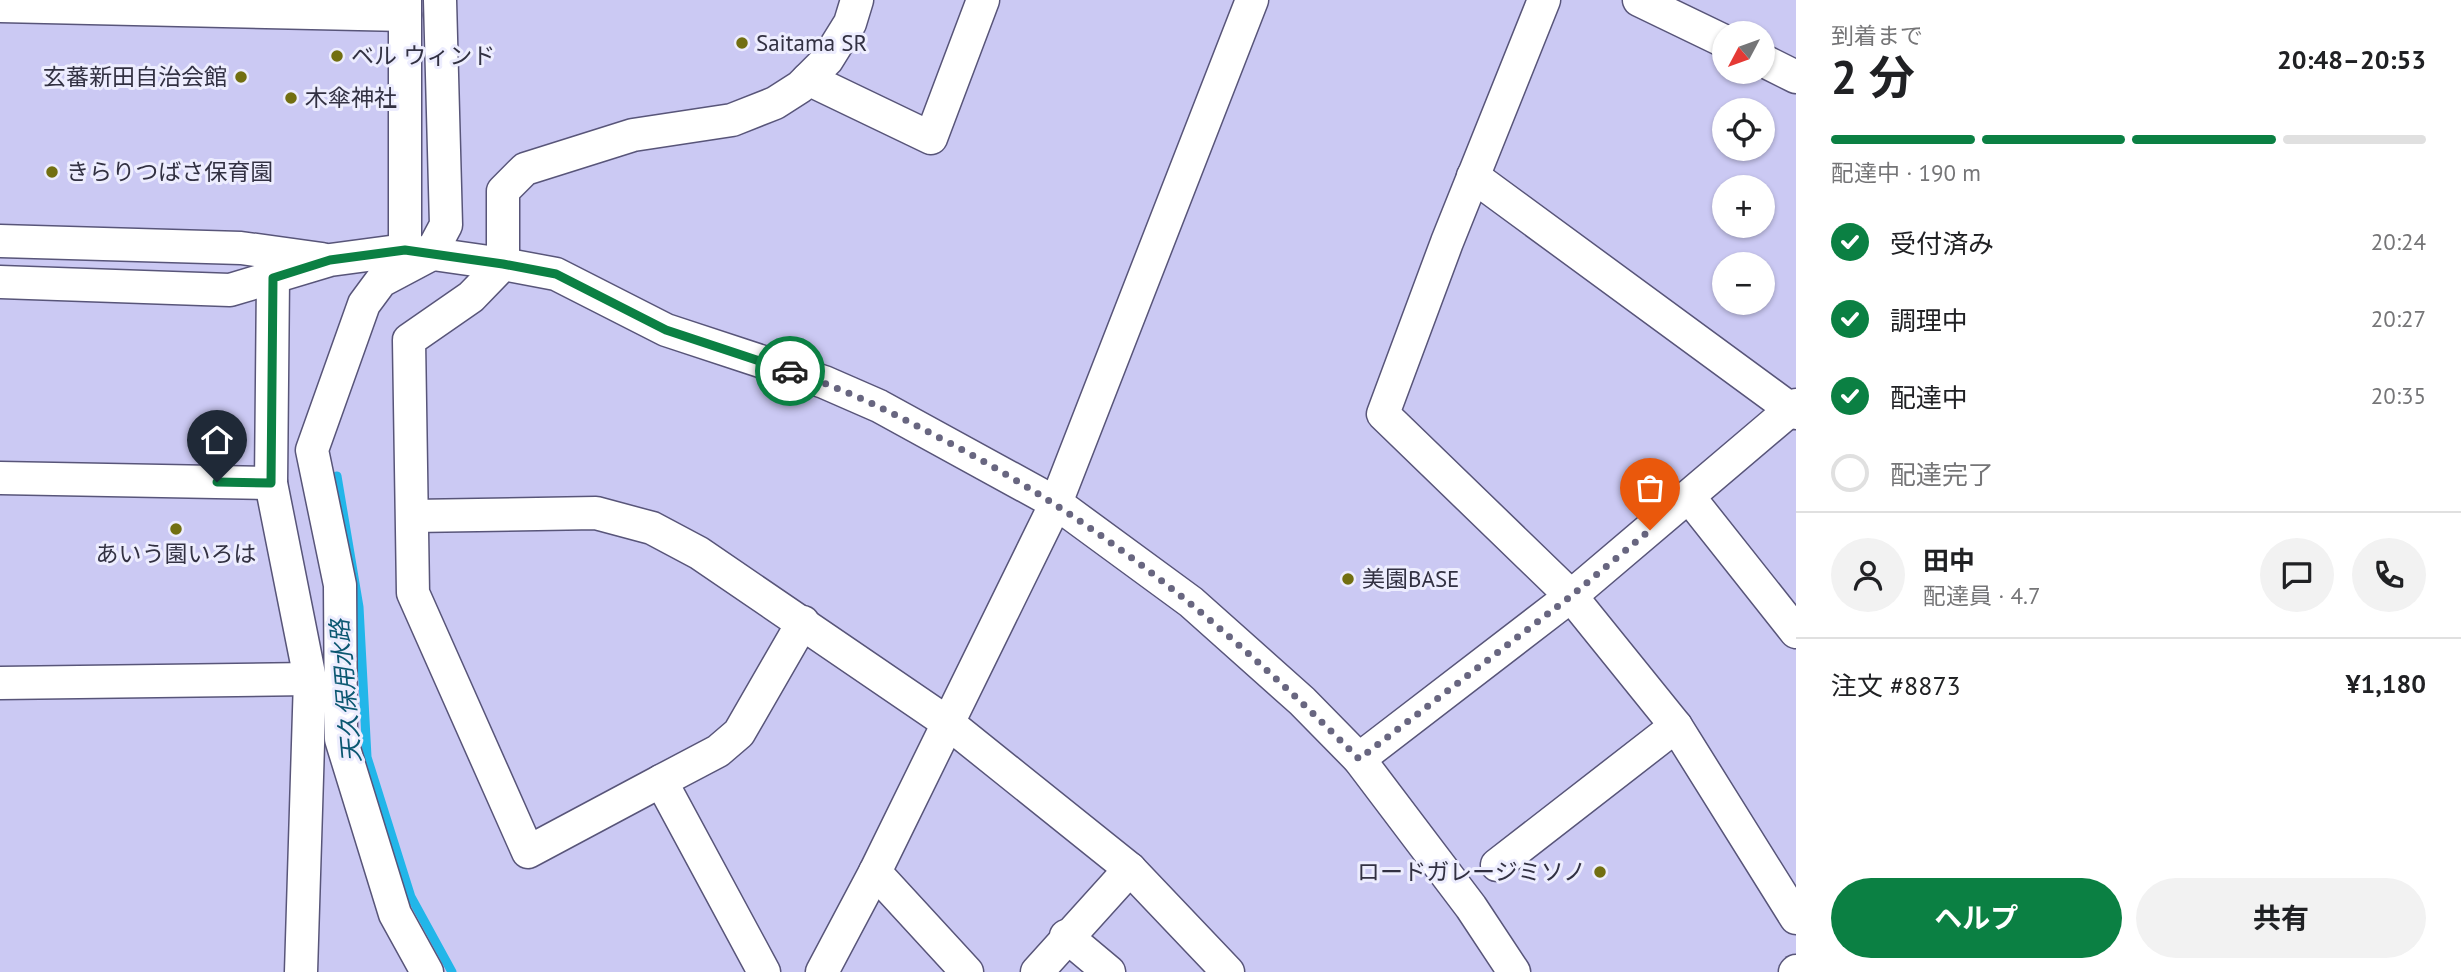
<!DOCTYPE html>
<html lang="ja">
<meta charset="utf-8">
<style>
body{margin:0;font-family:"PT Sans","Noto Sans JP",sans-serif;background:#f2f2f2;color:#202124;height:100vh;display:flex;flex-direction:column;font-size:26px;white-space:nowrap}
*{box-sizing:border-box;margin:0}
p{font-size:23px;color:#757577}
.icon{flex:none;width:38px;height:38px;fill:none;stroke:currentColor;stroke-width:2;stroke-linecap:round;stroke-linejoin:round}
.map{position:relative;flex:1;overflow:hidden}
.side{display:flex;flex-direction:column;background:#fff;width:665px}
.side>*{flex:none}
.needle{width:46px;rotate:229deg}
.tools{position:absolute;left:1712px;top:21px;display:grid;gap:14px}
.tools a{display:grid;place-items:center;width:63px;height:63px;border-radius:50%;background:#fff;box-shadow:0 2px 5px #0004;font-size:35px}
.pin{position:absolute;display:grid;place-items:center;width:60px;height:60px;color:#fff;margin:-72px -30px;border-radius:50% 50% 50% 0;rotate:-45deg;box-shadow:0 0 7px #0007}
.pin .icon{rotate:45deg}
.courier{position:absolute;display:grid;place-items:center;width:70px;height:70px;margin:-35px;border:5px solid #0b8043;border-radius:50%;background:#fff;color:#222;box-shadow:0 2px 9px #0007}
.summary em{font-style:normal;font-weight:700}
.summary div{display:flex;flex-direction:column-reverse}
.summary{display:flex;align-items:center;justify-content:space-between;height:119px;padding:0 35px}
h1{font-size:46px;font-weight:700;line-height:52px}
.bar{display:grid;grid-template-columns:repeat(4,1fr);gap:10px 7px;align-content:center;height:84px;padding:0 35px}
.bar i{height:9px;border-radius:5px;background:#e0e0e0}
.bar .on{background:#0b8043}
.bar p{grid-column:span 4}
.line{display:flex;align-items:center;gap:18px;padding:0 35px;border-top:2px solid #e0e0e0}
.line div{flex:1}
.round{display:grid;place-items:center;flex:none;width:74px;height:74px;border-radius:37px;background:#f2f2f2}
ol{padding:0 35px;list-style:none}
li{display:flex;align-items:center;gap:21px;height:77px}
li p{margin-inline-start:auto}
li .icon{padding:7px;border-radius:50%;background:#0b8043;color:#fff;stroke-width:4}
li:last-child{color:#757577}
li i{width:38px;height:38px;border:4px solid #e0e0e0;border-radius:50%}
.button{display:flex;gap:14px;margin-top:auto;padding:14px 35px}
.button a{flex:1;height:80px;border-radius:42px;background:#0b8043;color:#fff;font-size:28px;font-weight:700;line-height:80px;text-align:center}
.button a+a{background:#f2f2f2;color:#202124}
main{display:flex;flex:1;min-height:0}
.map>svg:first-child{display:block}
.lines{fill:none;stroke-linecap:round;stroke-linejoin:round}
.stream{stroke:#22b6e9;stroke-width:9}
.minor-casing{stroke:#585579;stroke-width:35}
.minor{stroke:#fff;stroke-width:32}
.done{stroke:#686680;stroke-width:7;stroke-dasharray:0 12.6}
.route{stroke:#0b8043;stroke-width:9}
.poi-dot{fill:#726f11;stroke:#ededfe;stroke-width:2.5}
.labels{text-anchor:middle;stroke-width:6;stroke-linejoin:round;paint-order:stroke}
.poi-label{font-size:23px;fill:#323142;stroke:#ededfe;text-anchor:start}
.water-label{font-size:24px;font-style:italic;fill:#0b5771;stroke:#ededfe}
</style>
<main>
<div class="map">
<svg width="1796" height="972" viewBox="0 0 1796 972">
<rect width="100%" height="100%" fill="#cbc9f3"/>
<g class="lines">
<polyline class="stream" points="337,476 359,607 367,757 411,897 452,972"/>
<g class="minor-casing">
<g id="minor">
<polyline points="405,0 405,250"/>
<polyline points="1544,0 1447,242 1383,414 1571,596 1676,726 1796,918"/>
<polyline points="1639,0 1724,41"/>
<polyline points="0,6 405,15"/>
<polyline points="1762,60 1796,77"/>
<polyline points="808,79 931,138 983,0"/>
<polyline points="1473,176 1796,413"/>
<polyline points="0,241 241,248 322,259"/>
<polyline points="273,278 271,483 310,679 301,972"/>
<polyline points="0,282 230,290 330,260 405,250 503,264 556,274 666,330 824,382 879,406 1056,503 1191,602 1302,701 1359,759 1471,907 1514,972"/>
<polyline points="0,478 271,483"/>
<polyline points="1689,497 1796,632"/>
<polyline points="413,516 596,513 652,528 699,553 948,723 1130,869 1228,972"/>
<polyline points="0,683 310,679"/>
<polyline points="1359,759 1571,596 1796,405"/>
<polyline points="661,781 528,852 413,593 409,340 471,297 503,264 503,191 525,169 633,135 732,120 775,103 800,87 827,60 850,23 857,0"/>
<polyline points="1497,865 1676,726"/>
<polyline points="875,872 967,972"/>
<polyline points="1066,936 1109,972"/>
<polyline points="427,972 395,914 341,739 340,585 312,450 364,304 381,281 430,255 446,225 440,0"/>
<polyline points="764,972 661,781 718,751 739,733 803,622"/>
<polyline points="822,972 875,872 1056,503 1252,0"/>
<polyline points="1037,972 1130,869"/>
<polyline points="1795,972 1796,971"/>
</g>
</g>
<use href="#minor" class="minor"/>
</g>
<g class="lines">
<path class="done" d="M790 371C843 388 891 412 940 438 1103 522 1230 629 1359 759L1571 596 1650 530"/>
<polyline class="route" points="217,482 271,483 273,278 330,260 405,250 503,264 556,274 666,330 790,371"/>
</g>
<g class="poi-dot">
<circle cx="742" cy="43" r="7"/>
<circle cx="337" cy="56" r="7"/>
<circle cx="241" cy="77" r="7"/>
<circle cx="291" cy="98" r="7"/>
<circle cx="52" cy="172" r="7"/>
<circle cx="176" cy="529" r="7"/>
<circle cx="1348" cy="579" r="7"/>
<circle cx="1600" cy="872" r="7"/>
</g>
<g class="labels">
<g class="poi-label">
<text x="756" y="51">Saitama SR</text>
<text x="351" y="64">ベル ウィンド</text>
<text x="227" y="85" text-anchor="end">玄蕃新田自治会館</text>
<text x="305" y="106">木傘神社</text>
<text x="66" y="180">きらりつばさ保育園</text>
<text x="176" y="562" text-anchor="middle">あいう園いろは</text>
<text x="1362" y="587">美園BASE</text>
<text x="1586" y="880" text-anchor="end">ロードガレージミソノ</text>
</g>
<g class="water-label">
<text transform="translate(346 691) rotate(-95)" y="8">天久保用水路</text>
</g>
</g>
</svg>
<div class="tools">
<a><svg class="needle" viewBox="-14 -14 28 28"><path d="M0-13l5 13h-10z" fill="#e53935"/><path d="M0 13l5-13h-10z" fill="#757577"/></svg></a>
<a><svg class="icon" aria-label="locate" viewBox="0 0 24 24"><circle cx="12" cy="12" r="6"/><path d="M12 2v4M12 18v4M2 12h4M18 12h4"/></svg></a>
<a>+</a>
<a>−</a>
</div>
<div class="pin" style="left:1650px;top:530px;background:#ea580c"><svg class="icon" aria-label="bag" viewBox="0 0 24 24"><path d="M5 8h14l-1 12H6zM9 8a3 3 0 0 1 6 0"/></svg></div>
<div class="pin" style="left:217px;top:482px;background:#1f2937"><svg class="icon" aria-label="home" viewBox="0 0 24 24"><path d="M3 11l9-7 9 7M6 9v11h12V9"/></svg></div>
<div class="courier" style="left:790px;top:371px"><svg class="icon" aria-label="car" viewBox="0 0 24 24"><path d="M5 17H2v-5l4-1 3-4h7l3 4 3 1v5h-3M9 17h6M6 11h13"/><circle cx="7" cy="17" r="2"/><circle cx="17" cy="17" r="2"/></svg></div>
</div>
<section class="side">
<div class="summary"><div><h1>2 分</h1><p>到着まで</p></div><em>20:48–20:53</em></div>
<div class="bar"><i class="on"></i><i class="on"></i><i class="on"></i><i></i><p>配達中 · 190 m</p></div>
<ol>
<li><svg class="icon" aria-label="check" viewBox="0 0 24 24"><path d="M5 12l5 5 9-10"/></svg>受付済み<p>20:24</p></li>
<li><svg class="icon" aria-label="check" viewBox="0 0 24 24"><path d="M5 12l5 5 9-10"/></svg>調理中<p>20:27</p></li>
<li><svg class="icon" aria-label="check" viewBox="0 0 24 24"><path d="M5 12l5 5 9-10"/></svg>配達中<p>20:35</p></li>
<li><i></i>配達完了</li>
</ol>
<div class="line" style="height:126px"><a class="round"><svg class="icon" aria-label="person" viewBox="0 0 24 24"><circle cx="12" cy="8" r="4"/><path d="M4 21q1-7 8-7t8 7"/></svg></a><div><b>田中</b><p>配達員 · 4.7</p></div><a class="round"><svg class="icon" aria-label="chat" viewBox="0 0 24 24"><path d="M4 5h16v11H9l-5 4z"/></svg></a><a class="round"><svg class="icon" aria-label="phone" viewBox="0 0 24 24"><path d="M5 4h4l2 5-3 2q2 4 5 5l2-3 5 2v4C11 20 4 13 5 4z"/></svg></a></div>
<div class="line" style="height:91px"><div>注文 #8873</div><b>¥1,180</b></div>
<div class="button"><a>ヘルプ</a><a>共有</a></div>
</section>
</main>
